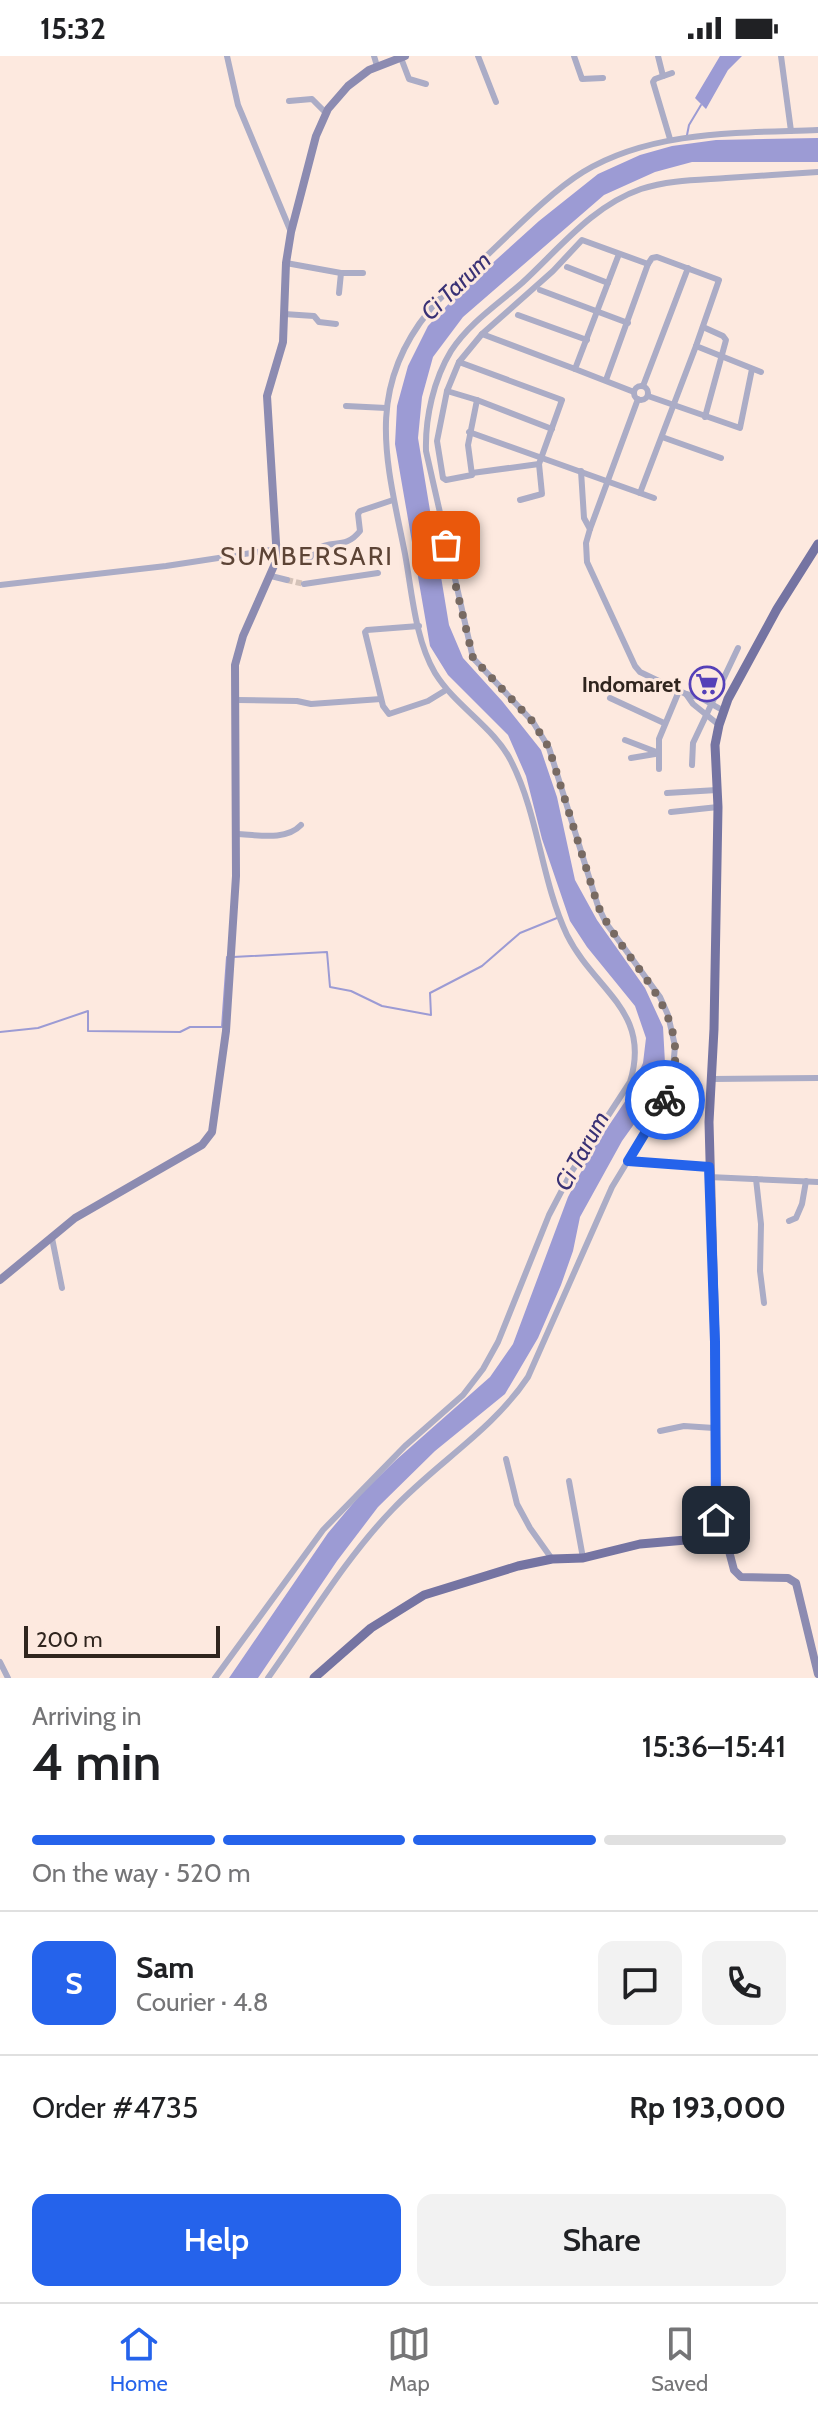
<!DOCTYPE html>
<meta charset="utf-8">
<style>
body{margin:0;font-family:Cabin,sans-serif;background:#f2f2f2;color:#202124;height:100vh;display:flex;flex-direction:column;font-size:30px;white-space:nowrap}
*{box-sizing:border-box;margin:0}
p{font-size:26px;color:#757577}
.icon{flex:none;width:44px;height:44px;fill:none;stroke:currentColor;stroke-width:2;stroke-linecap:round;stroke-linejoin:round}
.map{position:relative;height:1622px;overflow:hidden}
.drawer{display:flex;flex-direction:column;background:#fff;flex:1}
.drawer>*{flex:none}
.scale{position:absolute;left:24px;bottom:20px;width:196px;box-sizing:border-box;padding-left:8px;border:4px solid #30251e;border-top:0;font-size:22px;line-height:28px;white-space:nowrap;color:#30251e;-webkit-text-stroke:6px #fde9df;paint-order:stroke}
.pin{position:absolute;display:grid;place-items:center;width:68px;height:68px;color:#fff;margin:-34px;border-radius:16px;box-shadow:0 4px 12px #0006}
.courier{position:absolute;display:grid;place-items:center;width:80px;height:80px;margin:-40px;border:6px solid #2563eb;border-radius:50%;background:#fff;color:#222;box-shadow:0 2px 10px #0007}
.headline em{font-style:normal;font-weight:600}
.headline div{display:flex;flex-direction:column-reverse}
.headline{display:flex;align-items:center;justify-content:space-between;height:136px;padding:0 32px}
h1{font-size:52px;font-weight:600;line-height:60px}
.bar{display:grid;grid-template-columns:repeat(4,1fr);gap:12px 8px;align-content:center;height:96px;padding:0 32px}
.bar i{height:10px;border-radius:6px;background:#e0e0e0}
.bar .selected{background:#2563eb}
.bar p{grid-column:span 4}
.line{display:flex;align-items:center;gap:20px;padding:0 32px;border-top:2px solid #e0e0e0}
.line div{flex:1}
.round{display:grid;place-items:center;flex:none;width:84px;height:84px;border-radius:16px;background:#f2f2f2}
.action{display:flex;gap:16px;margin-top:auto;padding:16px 32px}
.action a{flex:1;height:92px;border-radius:16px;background:#2563eb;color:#fff;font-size:32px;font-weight:600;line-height:92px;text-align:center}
.action a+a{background:#f2f2f2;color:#202124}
.status{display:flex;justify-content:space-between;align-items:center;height:56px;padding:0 40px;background:#fff;direction:ltr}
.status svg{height:22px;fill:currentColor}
.tabs{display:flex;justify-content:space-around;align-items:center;height:112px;border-top:2px solid #e0e0e0;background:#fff;font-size:22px;color:#757577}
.tabs a{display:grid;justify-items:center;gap:4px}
.tabs .selected{color:#2563eb}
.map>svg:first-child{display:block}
.water{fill:#9c9bd4}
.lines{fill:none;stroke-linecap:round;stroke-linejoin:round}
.stream{stroke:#9c9bd4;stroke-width:2}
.street-tunnel{stroke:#d4c2b8;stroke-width:6;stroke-dasharray:6 3;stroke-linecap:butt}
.street{stroke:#abacc6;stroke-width:6}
.secondary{stroke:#8c8bb1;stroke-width:8}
.primary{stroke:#7574a2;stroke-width:9}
.done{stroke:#786a62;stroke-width:8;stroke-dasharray:0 14.4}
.route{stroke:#2563eb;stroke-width:10}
.labels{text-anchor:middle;stroke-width:6;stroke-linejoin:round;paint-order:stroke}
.poi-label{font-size:22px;font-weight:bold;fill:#30251e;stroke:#fde9df;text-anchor:end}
.water-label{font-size:24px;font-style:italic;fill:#393175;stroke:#fde9df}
.quarter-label{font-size:26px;letter-spacing:2px;fill:#5d4436;stroke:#fde9df}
</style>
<div class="status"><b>15:32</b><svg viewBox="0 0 49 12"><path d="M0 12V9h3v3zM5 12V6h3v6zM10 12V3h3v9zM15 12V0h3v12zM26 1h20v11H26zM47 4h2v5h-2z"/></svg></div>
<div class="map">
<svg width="818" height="1622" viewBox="0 0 818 1622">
<rect width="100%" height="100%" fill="#fde9df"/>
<g class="water">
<polygon points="720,0 742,0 728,14 706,53 695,42"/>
<polygon points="818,82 818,106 692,106 655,116 604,139 463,261 433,301 422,341 418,382 449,569 463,602 502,645 541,694 557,741 575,824 597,864 645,932 663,971 665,1007 657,1036 622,1085 580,1161 573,1195 561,1229 538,1282 505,1338 435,1395 378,1451 337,1505 258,1622 229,1622 328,1477 360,1439 396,1404 490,1321 513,1288 568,1141 593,1093 626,1044 643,1007 646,982 635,950 587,891 570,865 542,783 526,720 508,679 448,619 430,590 395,388 397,350 408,310 428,270 455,241 539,165 598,118 640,99 672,90 716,84"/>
</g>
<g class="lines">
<g class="stream">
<polyline points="687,79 689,69 701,49"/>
<polyline points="233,901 327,896 330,931 351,935 382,950 431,959 430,937 482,910 520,877 557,862"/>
<polyline points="0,976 38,972 88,955 88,975 180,976 190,971 222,971 227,901"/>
</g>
<polyline class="street-tunnel" points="287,524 304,528"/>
<g class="street">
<polyline points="227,0 238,49 291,176"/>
<polyline points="374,0 377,10"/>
<polyline points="478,0 496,46"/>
<polyline points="574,0 582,23 603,22"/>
<polyline points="658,0 663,20"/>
<polyline points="781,0 791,75"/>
<polyline points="401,2 409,23 426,28"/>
<polyline points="289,45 312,43 326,57"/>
<polyline points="670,83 653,26 655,23 672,17"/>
<polyline points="619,198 575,313 634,336"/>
<polyline points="286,207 341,217 363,217"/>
<polyline points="648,208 652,202 657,201 719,224 696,290 761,316"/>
<polyline points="567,211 608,227"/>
<polyline points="540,234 628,267"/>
<polyline points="339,237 341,217"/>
<polyline points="284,258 314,260 319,266 336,268"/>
<polyline points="518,259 587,284"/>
<polyline points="703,271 723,280 726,284 705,361"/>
<polyline points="482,278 553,215 582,184 648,208 606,324"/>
<polyline points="459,306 562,344 539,408 472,417"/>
<circle cx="641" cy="337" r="7"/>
<polyline points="643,330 688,212"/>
<polygon points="447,335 477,344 468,389 472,419 446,424 443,422 437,385"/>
<polyline points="447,335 459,306 482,278 575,313"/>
<polyline points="648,340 740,372 752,313"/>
<polyline points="638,343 590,473 586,487 587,506 635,610 640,616 686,638"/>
<polyline points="477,344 552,373"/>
<polyline points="346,350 386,352"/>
<polyline points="469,376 654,442"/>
<polyline points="662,381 721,402"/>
<polyline points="581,415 584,462 590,473"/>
<polyline points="640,437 696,290"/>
<polyline points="520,444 542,438 539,408"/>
<path d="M277 503H309C312 500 313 495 317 493 333 483 345 494 360 475L358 458 360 455 393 444"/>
<polyline points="271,520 287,524"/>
<polyline points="304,528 378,517"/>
<polyline points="0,529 166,510 277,493"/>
<polyline points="419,570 367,574 365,576 383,650 389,658 428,645 446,634"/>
<polyline points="610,642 664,667"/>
<polyline points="237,644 297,645 311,648 381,643"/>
<polyline points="719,669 693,648 686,638 699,641 724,655"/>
<polyline points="625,684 659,697"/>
<polyline points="631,702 655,698"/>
<polyline points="692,709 693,687 738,592"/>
<polyline points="659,713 659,683 679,635"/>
<polyline points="667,737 717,734"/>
<polyline points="671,756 718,751"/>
<path d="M237 778C258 779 286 785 301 769"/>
<polyline points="712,1023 818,1022"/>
<polyline points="628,1105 709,1111"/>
<polyline points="709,1121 818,1126"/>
<polyline points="756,1123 761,1168 760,1215 764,1247"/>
<polyline points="789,1165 796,1162 802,1148 806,1125"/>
<polyline points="52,1182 62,1232"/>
<polyline points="660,1375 684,1370 714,1372"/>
<polyline points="506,1403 517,1448 530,1472 552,1503"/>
<polyline points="569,1425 583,1502"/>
<polyline points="0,1606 8,1622"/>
<path d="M215 1622 323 1474 405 1390 463 1339 483 1313 498 1286 549 1159 572 1115 630 1026C652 955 595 935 567 879 541 824 539 760 511 705 494 671 456 651 435 617 415 583 412 536 405 498 387 407 364 335 429 255 443 237 464 222 480 206 510 178 549 137 583 116 652 74 740 77 818 74"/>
<path d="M268 1622C308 1566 344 1504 392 1454 436 1407 492 1375 528 1321L612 1131 665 1044 672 1024 675 990 668 959 660 941 606 867 598 850 549 692 533 666 473 602 426 395C425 361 434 323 451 295 469 267 498 248 522 227 559 193 592 150 641 133 669 124 697 124 726 122 757 120 787 118 818 116"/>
</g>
<g class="secondary">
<polyline points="0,1224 75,1162 202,1089 212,1076 226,975 236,820 235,609 243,580 277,503 267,340 283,286 286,207 291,176 316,80 328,53 348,30 369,14 405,0"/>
<polyline points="712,1471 725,1480 734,1514 741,1521 788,1522 796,1527 818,1618"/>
</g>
<polyline class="primary" points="314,1622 371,1572 424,1539 518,1510 552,1503 583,1502 640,1488 686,1484 707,1476 716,1464 715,1286 709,1066 714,973 718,751 715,689 719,669 728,643 777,553 818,488"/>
</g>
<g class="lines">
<path class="done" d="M446 489 473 602 533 666 549 692 598 850C630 917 702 959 665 1044"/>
<polyline class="route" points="665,1044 628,1105 709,1111 715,1286 716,1464"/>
</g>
<defs>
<g id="supermarket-ring" transform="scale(1.8)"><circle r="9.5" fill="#fde9df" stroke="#5540b8" stroke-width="1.5"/><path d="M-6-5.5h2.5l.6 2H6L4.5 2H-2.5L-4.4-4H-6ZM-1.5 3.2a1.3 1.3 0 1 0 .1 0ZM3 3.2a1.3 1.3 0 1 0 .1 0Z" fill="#5540b8"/></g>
</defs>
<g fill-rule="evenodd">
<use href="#supermarket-ring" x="707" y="628"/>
</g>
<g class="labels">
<g class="poi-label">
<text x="681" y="636">Indomaret</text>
</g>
<g class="water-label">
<text transform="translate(456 230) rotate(-44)" y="8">Ci Tarum</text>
<text transform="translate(582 1095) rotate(-61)" y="8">Ci Tarum</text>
</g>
<g class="quarter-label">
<text x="307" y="509">SUMBERSARI</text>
</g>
</g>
</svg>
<div class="scale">200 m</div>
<div class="pin" style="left:446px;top:489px;background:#ea580c"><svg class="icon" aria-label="bag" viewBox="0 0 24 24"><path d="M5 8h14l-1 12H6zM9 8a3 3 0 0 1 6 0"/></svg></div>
<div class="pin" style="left:716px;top:1464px;background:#1f2937"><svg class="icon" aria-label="home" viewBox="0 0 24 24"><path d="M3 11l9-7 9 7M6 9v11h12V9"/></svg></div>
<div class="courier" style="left:665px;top:1044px"><svg class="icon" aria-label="bike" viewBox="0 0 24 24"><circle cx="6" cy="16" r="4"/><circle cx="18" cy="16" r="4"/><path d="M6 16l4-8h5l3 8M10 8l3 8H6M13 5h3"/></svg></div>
</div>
<section class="drawer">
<div class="headline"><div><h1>4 min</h1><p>Arriving in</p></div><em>15:36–15:41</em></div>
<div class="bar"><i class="selected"></i><i class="selected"></i><i class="selected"></i><i></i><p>On the way · 520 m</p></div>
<div class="line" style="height:144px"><b class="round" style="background:#2563eb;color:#fff">S</b><div><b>Sam</b><p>Courier · 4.8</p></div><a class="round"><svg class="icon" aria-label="chat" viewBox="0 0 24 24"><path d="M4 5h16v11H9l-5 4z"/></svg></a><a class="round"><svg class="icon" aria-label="phone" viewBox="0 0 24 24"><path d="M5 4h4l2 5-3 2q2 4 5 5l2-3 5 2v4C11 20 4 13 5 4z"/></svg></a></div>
<div class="line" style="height:104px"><div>Order #4735</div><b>Rp 193,000</b></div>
<div class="action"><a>Help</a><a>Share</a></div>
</section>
<nav class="tabs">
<a class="selected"><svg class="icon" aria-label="home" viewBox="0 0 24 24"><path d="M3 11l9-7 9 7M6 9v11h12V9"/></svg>Home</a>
<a><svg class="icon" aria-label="map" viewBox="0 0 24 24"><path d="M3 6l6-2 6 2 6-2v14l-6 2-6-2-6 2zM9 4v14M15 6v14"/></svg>Map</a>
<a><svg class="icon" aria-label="saved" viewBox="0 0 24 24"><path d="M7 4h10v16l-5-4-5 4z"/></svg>Saved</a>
</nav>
